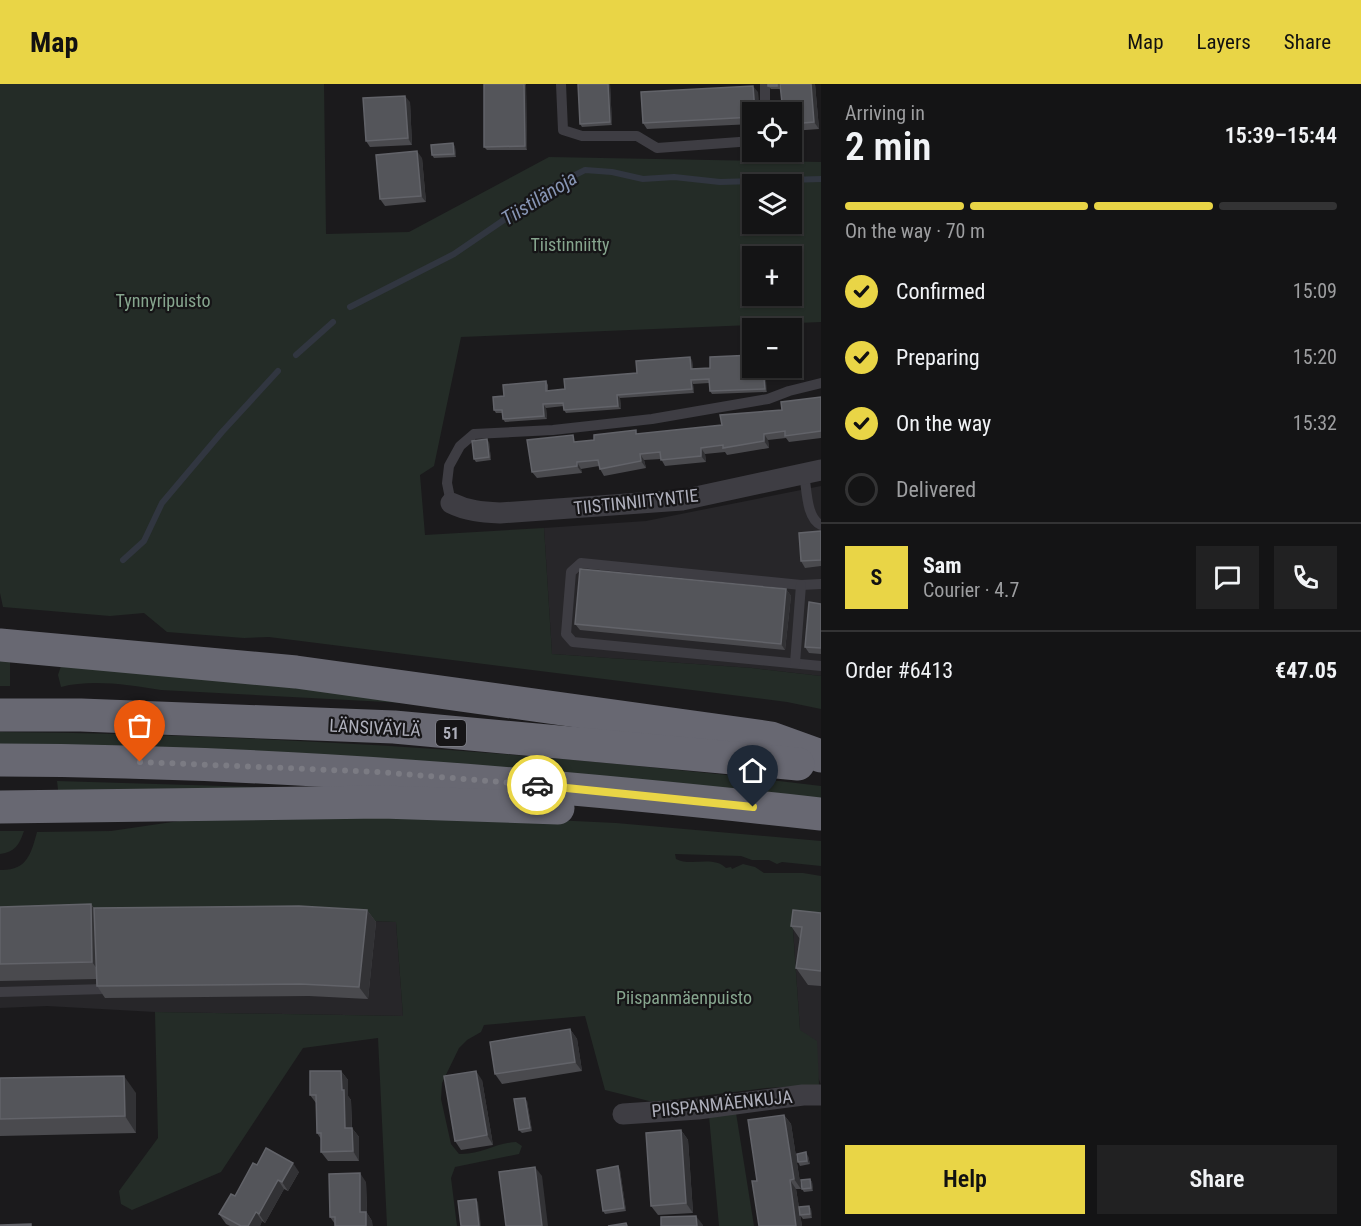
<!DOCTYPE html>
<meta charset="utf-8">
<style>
body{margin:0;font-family:"Roboto Condensed",sans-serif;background:#212122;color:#f1f3f6;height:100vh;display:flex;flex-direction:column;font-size:22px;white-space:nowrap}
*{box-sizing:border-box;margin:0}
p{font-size:20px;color:#9d9ea0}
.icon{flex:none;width:33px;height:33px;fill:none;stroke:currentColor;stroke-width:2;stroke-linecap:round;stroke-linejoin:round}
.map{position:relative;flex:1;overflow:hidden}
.sheet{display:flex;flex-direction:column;background:#141415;width:540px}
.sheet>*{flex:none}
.fabs{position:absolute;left:742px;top:18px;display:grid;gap:12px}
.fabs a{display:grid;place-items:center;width:60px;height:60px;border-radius:0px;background:#141415;box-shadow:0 2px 4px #0004,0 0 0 2px #333334;font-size:30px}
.pin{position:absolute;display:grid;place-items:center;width:51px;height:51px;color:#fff;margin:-62px -26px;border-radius:50% 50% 50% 0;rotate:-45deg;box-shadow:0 0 6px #0007}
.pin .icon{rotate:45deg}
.courier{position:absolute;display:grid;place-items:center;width:60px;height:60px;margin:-30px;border:4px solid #e9d546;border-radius:50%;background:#fff;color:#222;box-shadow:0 2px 8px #0007}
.headline em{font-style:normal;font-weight:600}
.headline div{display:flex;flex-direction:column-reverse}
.headline{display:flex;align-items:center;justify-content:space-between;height:102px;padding:0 24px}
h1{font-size:39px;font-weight:600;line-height:45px}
.bar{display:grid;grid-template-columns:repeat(4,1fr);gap:9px 6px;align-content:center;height:72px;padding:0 24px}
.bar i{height:8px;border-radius:4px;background:#333334}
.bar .selected{background:#e9d546}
.bar p{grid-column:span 4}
.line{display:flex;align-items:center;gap:15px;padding:0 24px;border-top:2px solid #333334}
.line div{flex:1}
.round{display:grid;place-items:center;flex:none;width:63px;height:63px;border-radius:0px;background:#212122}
ol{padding:0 24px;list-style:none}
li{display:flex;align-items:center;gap:18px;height:66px}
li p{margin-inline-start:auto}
li .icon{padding:6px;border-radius:50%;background:#e9d546;color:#111;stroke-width:4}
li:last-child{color:#9d9ea0}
li i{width:33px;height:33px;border:3px solid #333334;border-radius:50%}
.cta{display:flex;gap:12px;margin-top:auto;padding:12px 24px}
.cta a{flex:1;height:69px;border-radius:0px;background:#e9d546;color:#111;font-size:24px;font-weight:600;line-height:69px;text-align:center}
.cta a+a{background:#212122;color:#f1f3f6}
header{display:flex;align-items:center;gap:36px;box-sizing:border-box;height:84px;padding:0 30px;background:#e9d546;color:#111}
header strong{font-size:28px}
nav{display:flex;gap:33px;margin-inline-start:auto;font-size:21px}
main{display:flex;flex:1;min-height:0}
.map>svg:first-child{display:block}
.built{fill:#272629}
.green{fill:#242c27;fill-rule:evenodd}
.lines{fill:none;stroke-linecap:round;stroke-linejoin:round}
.stream{stroke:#313640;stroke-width:6}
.service{stroke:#3e3d43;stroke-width:10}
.minor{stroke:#3e3d43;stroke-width:21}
.motorway{stroke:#686872;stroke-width:33}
.wall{fill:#4a4a4e}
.shaded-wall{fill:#323235}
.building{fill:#54555a;stroke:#626369;stroke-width:1.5}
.done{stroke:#7b7b83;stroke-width:6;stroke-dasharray:0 10.8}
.route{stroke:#e9d546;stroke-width:8}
.labels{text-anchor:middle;stroke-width:4.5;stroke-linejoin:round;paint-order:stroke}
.shield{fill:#161517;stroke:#80818a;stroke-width:1.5}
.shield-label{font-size:16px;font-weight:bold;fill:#aeafbb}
.park-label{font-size:18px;fill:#86a58e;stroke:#161517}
.street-label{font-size:18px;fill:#aeafbb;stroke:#161517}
.water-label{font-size:20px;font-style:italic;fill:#8795b4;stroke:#161517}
</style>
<header>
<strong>Map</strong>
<nav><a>Map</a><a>Layers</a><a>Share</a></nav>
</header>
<main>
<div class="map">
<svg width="821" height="1142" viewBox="0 0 821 1142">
<rect width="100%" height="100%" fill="#1b1a1c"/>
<g class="built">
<polygon points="821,402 821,592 752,584 552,570 544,444 646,437"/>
<polygon points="307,834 396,838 403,932 155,928 47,922 0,924 0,836"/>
<polygon points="821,841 821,1001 800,946 793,845"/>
</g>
<g class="green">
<path d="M0 0H324L326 150 409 148 549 73 821 78V238L461 253 434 382 420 391 425 451 544 444 552 570 752 584 821 592V625L787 618 269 553 244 554 167 548 144 529 110 532 3 523 0 509ZM753 100H792V140H753ZM753 172H792V212H753Z"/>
<rect x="0" y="573" width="10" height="29"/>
<path d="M63 576 208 587 405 619 161 606C129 601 92 595 61 603L58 591Z"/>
<path d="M0 648C272 650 551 669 821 702V715L0 660Z"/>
<polygon points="57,697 286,704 59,714"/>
<path d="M223 734H512L616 739 821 757V782L782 778 777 780 769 776H752L741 772 675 770 676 775C691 783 713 771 726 784L731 783 732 785 743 780 755 783 764 789H803L821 792V841L793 846 800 946 817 957 819 1001 766 1004 653 1018 605 1006 585 932 484 941 481 948 467 956 459 964 442 999 441 1015 451 1060 459 1070C481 1071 495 1059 516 1058L522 1062 519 1070 455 1083 451 1094 457 1142H387L378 954 303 964 221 1088 132 1126 121 1120 119 1107 158 1054 155 928 403 932 396 838 307 834 0 836V786C27 787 31 770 37 748L111 747 186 736Z"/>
<path d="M0 747H24C19 761 15 768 0 770Z"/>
<polygon points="736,1029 754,1142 719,1142 709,1032"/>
</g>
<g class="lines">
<g class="stream">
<polyline points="350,223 454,170 555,101 585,86 612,88 643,95 674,93 720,98 821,95"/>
<polyline points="296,271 333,238"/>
<polyline points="123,476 144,457 162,419 222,348 278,287"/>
</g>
<g class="service">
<polyline points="561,0 563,46 582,52 637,52 657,64 753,57"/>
<polyline points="765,0 765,28"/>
<path d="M804 390C807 405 806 434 821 441"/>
<polyline points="451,419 447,399 449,382 460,362 474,350 553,346 652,335 768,315 789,307 821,299"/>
<polyline points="821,500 801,501 581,479 571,488 566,550 573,558 821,582"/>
<polyline points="795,579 801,501"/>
<polyline points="0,908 105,905"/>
</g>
<g class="minor">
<path d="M451 419C467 427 482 428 500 429L682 416 821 386"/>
<polyline points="623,1030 698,1025 803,1011 821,1011"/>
</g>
<g class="motorway">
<polyline points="0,561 296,588 771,654 821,672"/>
<polyline points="0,631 81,631 394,643 798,680"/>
<path d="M0 676C275 677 548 700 821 730"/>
<polyline points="0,723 382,718 558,724"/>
</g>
</g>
<g class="wall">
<polygon points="484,0 526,0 526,1 527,66 487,66 484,63"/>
<polygon points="578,0 610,0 612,41 582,43 580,40"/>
<polygon points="768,0 779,0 780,5 771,5 768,2"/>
<polygon points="780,0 815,0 819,45 792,47 792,28"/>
<polygon points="758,8 759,28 753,28 753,40 647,45 643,39"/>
<polygon points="410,18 412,61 370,63 366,57"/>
<polygon points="453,59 455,63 456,73 434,74 432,71"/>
<polygon points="422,74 426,118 385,122 380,115"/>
<polygon points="753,271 767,308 712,310 710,307 709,299 693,300 694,309 620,314 621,325 566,329 564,326 564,322 546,324 547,335 505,338 503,335 502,329 496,329 494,326 504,312 546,297 548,301 548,307 565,305 692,276 693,285 710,284"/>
<polygon points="821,313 821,354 789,358 786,354 768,356 769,364 727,371 725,368 705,370 706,378 665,382 661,375 644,376 646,384 604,392 600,385 599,382 581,385 582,389 537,394 532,388 578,358 638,350 722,341 782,326"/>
<polygon points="489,358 491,376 476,378 474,375"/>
<polygon points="821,447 821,482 805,484 801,477"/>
<polygon points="786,505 791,512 785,566 580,546 575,540"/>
<polygon points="821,520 821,570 809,569 805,563"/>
<polygon points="91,820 94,824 367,826 376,838 368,915 309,912 105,914 97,902 97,895 0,897 0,823"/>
<polygon points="821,829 821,902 808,901 796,884 800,855 791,842"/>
<polygon points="570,945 577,955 582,987 502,1000 495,990"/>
<polygon points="341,987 348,996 348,1012 351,1016 352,1044 359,1053 359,1077 328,1077 321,1068 321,1055 317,1049 316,1019 310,1011"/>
<polygon points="0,994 136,1009 136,1049 0,1052"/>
<polygon points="482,996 493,1061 461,1066 455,1057"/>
<polygon points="527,1017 532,1047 522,1049 519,1046"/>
<polygon points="784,1031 791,1040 801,1105 796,1105 802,1142 759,1142 757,1097"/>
<polygon points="681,1046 688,1056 693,1129 658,1131 651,1122"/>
<polygon points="808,1072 810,1080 800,1082 798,1078"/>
<polygon points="257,1081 299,1088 288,1107 284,1105 265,1139 262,1137 260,1142 230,1142 226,1140 219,1130 235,1112"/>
<polygon points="620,1086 626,1127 605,1130 603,1127"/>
<polygon points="810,1095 812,1098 813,1107 804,1108 802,1105"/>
<polygon points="366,1098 367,1129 372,1137 335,1140 330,1133"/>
<polygon points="809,1122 811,1125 812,1134 803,1135 800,1131"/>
</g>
<g class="shaded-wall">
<polygon points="524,0 526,1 527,66 525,62"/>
<polygon points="608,0 610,0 612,41 610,38"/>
<polygon points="811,0 815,0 819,45 814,38"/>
<polygon points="753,2 758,8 759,28 755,28"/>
<polygon points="405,12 410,18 412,61 408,54"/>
<polygon points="453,59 455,63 456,73 454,70"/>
<polygon points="417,67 422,74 426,118 421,112"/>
<polygon points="690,273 692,276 693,288 691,285"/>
<polygon points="763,284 765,284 767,308 765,305"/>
<polygon points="691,296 693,300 694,309 692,305"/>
<polygon points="617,311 620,314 621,325 618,322"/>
<polygon points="543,320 546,324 547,335 544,332"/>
<polygon points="764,350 768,356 769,364 764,357"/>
<polygon points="487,355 489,358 491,376 489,373"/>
<polygon points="701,364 705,370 706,378 701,372"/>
<polygon points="640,370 644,376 646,384 641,377"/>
<polygon points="577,378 581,385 582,389 577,382"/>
<polygon points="786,505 791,512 785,566 781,560"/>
<polygon points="91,820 102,837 104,894 92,878"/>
<polygon points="367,826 376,838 368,915 359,903"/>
<polygon points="570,945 577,955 582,987 575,978"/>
<polygon points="341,987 348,996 348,1012 351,1016 352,1053 345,1044 342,1006"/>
<polygon points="476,987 482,996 493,1061 487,1051"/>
<polygon points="124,992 136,1009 136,1049 125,1032"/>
<polygon points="525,1014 527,1017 532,1047 530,1044"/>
<polygon points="784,1031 791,1040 801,1105 794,1095"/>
<polygon points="352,1044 359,1053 359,1077 353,1067"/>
<polygon points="681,1046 688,1056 693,1129 686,1119"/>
<polygon points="806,1068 808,1072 810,1080 807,1077"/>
<polygon points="293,1079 299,1088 288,1107 282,1098"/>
<polygon points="618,1082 620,1086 626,1127 624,1124"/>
<polygon points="535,1083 542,1092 548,1142 542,1142"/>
<polygon points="360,1089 366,1098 367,1129 372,1137 373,1142 366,1142 360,1128"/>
<polygon points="810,1095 812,1098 813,1107 811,1104"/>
<polygon points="278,1096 284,1105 265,1139 259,1130"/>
<polygon points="790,1096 796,1105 802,1142 796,1142"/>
<polygon points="476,1115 478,1118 481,1142 479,1142"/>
<polygon points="809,1122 811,1125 812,1134 810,1130"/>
<polygon points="256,1128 262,1137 260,1142 248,1142"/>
<polygon points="696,1132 703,1141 703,1142 697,1142"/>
</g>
<g class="building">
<polygon points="484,0 524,0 525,62 484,63"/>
<polygon points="578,0 608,0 610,38 580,40"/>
<rect x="768" y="0" width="9" height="2"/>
<polygon points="780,0 811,0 814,38 792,40 792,28 783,28"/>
<polygon points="753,2 755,28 753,28 753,33 643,39 641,8"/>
<polygon points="405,12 408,54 366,57 363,14"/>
<polygon points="453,59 454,70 432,71 431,61"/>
<polygon points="417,67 421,112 380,115 376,71"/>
<polygon points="753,271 753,284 763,284 765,305 710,307 709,295 691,296 692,305 617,311 618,322 564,326 563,319 543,320 544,332 503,335 502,326 494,326 493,313 504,312 503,301 546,297 546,307 565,305 564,295 637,289 636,277 690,273 691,285 710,284 710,273"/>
<polygon points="821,313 821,347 785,352 785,347 764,350 764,357 723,364 723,361 701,364 701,372 661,376 660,368 640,370 641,377 600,385 598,376 577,378 577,382 532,388 527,356 573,351 574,358 594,356 594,351 636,346 636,350 722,341 720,331 782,326 781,318"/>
<polygon points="487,355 489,373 474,375 472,357"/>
<polygon points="821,447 821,476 801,477 799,449"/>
<polygon points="580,485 786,505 781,560 575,540"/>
<polygon points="809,518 821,520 821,564 805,563"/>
<polygon points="91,820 92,878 0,880 0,823"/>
<polygon points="299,822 367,826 359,903 300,900 97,902 94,824"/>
<polygon points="793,826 821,829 821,887 796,884 802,843 791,842"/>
<polygon points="570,945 575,978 495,990 490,958"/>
<polygon points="310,987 341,987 342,1006 344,1006 345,1044 352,1044 353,1067 321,1068 321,1049 317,1049 316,1011 310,1011"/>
<polygon points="476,987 487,1051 455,1057 444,992"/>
<polygon points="124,992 125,1032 0,1035 0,994"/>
<polygon points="525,1014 530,1044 519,1046 514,1015"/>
<polygon points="784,1031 794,1095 790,1096 796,1142 759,1142 752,1097 757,1097 748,1036"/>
<polygon points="681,1046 686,1119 651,1122 646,1049"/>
<polygon points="266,1064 293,1079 282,1098 278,1096 259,1130 256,1128 248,1142 241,1142 219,1130 231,1110 235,1112 253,1079 257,1081"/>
<polygon points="806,1068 807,1077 798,1078 797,1070"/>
<polygon points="618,1082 624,1124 603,1127 597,1086"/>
<polygon points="535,1083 542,1142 506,1142 499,1088"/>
<polygon points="360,1089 360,1128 366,1128 366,1142 335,1142 335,1133 330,1133 329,1090"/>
<polygon points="810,1095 811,1104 802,1105 801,1096"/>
<polygon points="476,1115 479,1142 461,1142 458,1117"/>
<polygon points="809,1122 810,1130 800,1131 799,1123"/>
<polygon points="696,1132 697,1142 661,1142 661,1133"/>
<polygon points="626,1139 627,1142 608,1142"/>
<polygon points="31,1140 31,1142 0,1142 0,1141"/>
</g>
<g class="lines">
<polyline class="done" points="140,678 379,688 537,701"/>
<polyline class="route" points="537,701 753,723"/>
</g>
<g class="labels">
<rect class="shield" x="436" y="636" width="30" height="26" rx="4.5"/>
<g class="shield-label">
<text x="451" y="655">51</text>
</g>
<g class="park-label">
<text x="570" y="167">Tiistinniitty</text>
<text x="163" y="223">Tynnyripuisto</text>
<text x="684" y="920">Piispanmäenpuisto</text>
</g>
<g class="street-label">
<text transform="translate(636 418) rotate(-6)" y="6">TIISTINNIITYNTIE</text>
<text transform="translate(375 644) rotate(3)" y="6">LÄNSIVÄYLÄ</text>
<text transform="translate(722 1020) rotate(-6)" y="6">PIISPANMÄENKUJA</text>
</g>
<g class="water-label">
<text transform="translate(539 114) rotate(-32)" y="7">Tiistilänoja</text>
</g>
</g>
</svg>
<div class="fabs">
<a><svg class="icon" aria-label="locate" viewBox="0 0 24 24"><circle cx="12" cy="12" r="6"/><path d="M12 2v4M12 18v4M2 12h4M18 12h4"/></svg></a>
<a><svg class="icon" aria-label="layers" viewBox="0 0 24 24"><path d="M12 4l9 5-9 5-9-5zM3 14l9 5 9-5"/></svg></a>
<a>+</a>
<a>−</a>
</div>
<div class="pin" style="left:140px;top:678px;background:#ea580c"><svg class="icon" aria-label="bag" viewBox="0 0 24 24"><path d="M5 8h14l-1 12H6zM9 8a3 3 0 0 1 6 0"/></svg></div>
<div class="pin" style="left:753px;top:723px;background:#1f2937"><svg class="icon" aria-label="home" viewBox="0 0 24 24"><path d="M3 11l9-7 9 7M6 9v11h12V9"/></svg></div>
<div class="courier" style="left:537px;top:701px"><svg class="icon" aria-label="car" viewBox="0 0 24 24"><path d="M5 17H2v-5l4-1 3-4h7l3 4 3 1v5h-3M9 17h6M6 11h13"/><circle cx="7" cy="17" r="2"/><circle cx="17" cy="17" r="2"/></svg></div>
</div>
<section class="sheet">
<div class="headline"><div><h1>2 min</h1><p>Arriving in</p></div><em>15:39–15:44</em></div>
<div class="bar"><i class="selected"></i><i class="selected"></i><i class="selected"></i><i></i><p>On the way · 70 m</p></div>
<ol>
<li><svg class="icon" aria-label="check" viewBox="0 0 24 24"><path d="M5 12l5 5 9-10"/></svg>Confirmed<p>15:09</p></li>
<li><svg class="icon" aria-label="check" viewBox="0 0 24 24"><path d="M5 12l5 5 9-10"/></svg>Preparing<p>15:20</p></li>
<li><svg class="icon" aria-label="check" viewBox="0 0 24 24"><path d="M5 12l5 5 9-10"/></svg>On the way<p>15:32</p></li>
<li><i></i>Delivered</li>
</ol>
<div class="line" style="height:108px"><b class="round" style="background:#e9d546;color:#111">S</b><div><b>Sam</b><p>Courier · 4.7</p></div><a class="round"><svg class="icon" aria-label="chat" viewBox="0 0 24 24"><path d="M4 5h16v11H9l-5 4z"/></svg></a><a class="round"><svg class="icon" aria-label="phone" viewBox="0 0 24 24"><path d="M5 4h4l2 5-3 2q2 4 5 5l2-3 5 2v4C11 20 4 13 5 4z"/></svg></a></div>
<div class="line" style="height:78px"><div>Order #6413</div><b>€47.05</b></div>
<div class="cta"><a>Help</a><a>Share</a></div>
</section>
</main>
